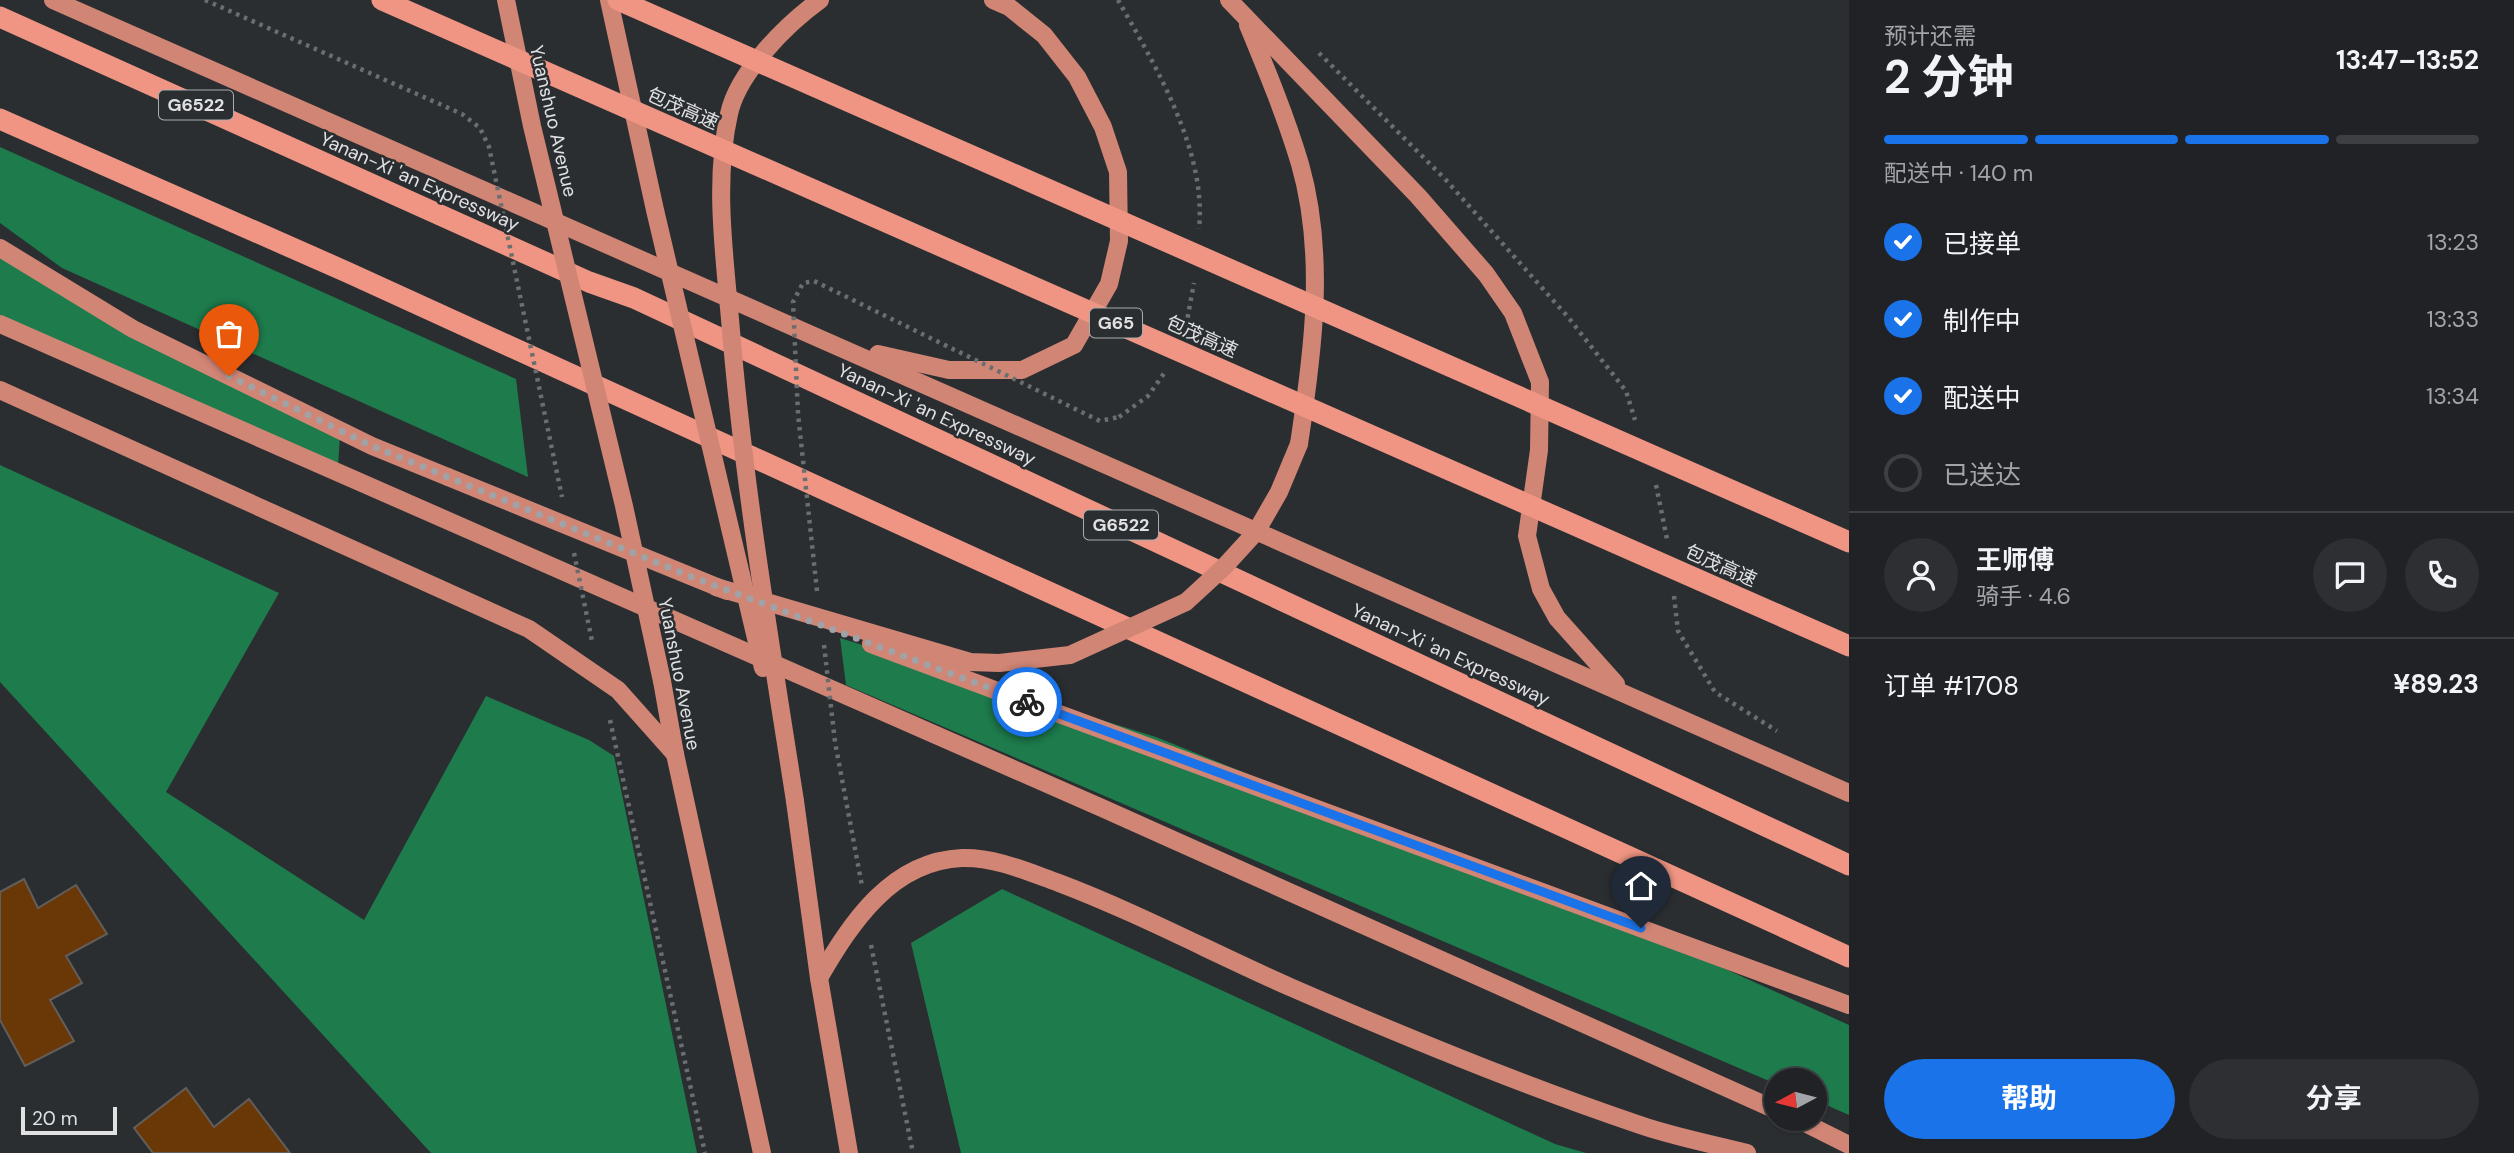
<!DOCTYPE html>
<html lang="zh">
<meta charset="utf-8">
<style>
body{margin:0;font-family:"DM Sans","Noto Sans SC",sans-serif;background:#2d2f32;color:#f1f3f6;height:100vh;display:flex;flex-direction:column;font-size:26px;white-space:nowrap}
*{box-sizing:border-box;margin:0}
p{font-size:23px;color:#a2a4a7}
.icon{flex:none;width:38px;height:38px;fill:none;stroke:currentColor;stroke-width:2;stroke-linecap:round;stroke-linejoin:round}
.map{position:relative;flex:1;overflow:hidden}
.drawer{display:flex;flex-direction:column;background:#202225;width:665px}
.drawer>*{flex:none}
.needle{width:46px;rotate:263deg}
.buttons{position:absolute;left:1764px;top:1068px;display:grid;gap:14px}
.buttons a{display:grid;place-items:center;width:63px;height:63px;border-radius:50%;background:#202225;box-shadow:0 2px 5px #0004,0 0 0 2px #3d3f42;font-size:35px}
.scale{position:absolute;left:21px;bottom:18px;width:96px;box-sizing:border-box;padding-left:7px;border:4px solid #dfe1e3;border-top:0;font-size:19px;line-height:24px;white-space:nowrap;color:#dfe1e3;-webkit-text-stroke:5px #2b2e31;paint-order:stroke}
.pin{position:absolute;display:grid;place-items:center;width:60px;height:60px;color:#fff;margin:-72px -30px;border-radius:50% 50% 50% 0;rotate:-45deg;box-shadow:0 0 7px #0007}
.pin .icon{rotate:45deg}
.courier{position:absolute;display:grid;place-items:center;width:70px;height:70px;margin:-35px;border:5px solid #1a73e8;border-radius:50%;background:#fff;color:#222;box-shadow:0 2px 9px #0007}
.overview em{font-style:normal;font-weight:700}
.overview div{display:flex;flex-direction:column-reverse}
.overview{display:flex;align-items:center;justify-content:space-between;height:119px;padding:0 35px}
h1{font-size:46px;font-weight:700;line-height:52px}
.bar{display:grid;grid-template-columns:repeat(4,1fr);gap:10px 7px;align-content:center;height:84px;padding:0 35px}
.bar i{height:9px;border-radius:5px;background:#3d3f42}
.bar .on{background:#1a73e8}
.bar p{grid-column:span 4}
.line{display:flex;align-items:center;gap:18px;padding:0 35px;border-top:2px solid #3d3f42}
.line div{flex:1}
.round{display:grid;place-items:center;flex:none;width:74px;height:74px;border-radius:37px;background:#2d2f32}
ol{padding:0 35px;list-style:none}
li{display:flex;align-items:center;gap:21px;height:77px}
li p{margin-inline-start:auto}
li .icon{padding:7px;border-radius:50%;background:#1a73e8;color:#fff;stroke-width:4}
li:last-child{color:#a2a4a7}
li i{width:38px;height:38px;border:4px solid #3d3f42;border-radius:50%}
.cta{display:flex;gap:14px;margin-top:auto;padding:14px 35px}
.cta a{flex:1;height:80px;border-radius:42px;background:#1a73e8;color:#fff;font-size:28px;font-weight:700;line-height:80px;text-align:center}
.cta a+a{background:#2d2f32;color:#f1f3f6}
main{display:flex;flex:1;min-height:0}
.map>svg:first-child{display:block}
.forest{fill:#1d7b4c}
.building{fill:#6a3807;stroke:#625e5b;stroke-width:2}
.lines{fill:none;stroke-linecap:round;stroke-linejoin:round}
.path{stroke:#6b6e70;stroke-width:4.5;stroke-dasharray:3.5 5;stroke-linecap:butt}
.primary{stroke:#d08575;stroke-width:18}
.motorway{stroke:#f09583;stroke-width:21}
.path-bridge{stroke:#6b6e70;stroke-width:4.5;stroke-dasharray:3.5 5;stroke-linecap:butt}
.primary-bridge{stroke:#d08575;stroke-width:18}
.motorway-bridge{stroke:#f09583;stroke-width:21}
.done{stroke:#a0a2a5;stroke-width:7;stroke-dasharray:0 12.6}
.route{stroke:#1a73e8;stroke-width:9}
.labels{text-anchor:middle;stroke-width:5;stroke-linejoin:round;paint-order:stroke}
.shield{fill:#2b2e31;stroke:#a9abae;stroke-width:2}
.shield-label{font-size:18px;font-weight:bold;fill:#dfe1e3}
.street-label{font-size:19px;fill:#dfe1e3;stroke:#2b2e31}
</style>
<main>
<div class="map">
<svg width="1849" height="1153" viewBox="0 0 1849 1153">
<rect width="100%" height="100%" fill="#2b2e31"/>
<g class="forest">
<polygon points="0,147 516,379 528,477 62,268 0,223"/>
<polygon points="0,255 340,434 338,467 0,318"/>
<polygon points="0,465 279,593 166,792 364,920 486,696 589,740 614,756 697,1153 431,1153 0,682"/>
<polygon points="840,638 1156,737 1679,948 1849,1025 1849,1115 1815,1100 1815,1080 1776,1080 1776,1084 846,685"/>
<polygon points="1002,889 1555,1144 1586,1153 961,1153 911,943"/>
</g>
<g class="building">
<polygon points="24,879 38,908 76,885 107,934 66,956 82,983 50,1000 74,1041 25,1066 0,1020 0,892"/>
<polygon points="186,1088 214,1127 249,1099 290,1153 153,1153 134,1128"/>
</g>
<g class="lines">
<g class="path">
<path d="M1118 0C1155 65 1207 151 1199 229"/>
<polyline points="1319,53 1445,179 1568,317 1626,391 1635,420"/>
<polyline points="1186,326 1194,283"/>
<polyline points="1119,417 1148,396 1165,372"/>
<polyline points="1656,485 1667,539"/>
<polyline points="1674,596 1678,631 1715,692 1777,731"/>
<polyline points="610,720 705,1153"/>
<polyline points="871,945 913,1153"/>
</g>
<g class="primary">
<polyline points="53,0 1849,793"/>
<polyline points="1229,0 1418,196 1486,274 1513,313 1540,382 1539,450 1527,536 1541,589 1557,618 1616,684"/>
<path d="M1248 25C1267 71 1286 117 1300 164 1326 255 1313 352 1299 444"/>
<polyline points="0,248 133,329 372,446 448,477"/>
<polyline points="0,324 1102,808 1776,1110"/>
<polyline points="878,354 949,370 1022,370 1074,345 1109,284 1119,241 1118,172 1103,127 1077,77 1044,35 1009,7 993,0"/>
<polyline points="0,390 529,629 618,690 675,754"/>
<polyline points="662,681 675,754 762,1153"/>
<polyline points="1043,708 1849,1005"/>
<polyline points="795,801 819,978 849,1153"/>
<path d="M819 978C851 923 891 861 962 858 995 857 1028 872 1059 883 1138 913 1213 953 1290 987 1405 1037 1521 1085 1640 1125 1675 1137 1712 1144 1747 1153"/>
<polyline points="1795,1118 1849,1145"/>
</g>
<g class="motorway">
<polyline points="0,17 589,282 634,298 1849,865"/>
<polyline points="0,119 349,273 1849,957"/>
</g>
<g class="path-bridge">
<polyline points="205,0 462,114 480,128 489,147 562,497"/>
<polyline points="574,553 592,641"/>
<polyline points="817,591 798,414 793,302 803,283 814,281 1100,421 1119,417"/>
<polyline points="824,645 835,742 862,886"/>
</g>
<g class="primary-bridge">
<polyline points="506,0 532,126 624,506 662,681"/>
<polyline points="609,0 655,210 763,668"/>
<polyline points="448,477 727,591"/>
<polyline points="716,587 970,662 999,663 1070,655 1186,602 1224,567 1256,532 1279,492 1299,444"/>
<polyline points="871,644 1043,708"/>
<path d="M795 801C770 641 743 481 730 319 724 252 714 180 729 114 738 72 787 24 820 0"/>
</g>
<g class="motorway-bridge">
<polyline points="382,0 1849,646"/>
<polyline points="618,0 1849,542"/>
</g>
</g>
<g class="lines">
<polyline class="done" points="229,376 372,446 692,577 1027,702"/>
<polyline class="route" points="1027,702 1641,928"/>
</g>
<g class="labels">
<g class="shield">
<rect x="159" y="90.5" width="74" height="29" rx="5"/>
<rect x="1090" y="308.5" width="52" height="29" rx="5"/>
<rect x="1084" y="510.5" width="74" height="29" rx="5"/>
</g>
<g class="shield-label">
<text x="196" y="111">G6522</text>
<text x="1116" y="329">G65</text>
<text x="1121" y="531">G6522</text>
</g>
<g class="street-label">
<text transform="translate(683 108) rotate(24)" y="7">包茂高速</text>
<text transform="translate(554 121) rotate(77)" y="7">Yuanshuo Avenue</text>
<text transform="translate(420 181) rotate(24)" y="7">Yanan-Xi 'an Expressway</text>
<text transform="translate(1202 336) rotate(24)" y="7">包茂高速</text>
<text transform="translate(937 414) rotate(25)" y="7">Yanan-Xi 'an Expressway</text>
<text transform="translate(1721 565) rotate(24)" y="7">包茂高速</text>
<text transform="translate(1451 654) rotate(25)" y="7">Yanan-Xi 'an Expressway</text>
<text transform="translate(680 674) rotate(79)" y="7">Yuanshuo Avenue</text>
</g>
</g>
</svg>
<div class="buttons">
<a><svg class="needle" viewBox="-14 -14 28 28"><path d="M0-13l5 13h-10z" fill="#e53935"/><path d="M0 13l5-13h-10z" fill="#a2a4a7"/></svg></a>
</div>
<div class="scale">20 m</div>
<div class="pin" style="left:229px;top:376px;background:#ea580c"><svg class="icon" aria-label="bag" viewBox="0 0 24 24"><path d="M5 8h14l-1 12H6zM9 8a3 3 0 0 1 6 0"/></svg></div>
<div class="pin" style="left:1641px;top:928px;background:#1f2937"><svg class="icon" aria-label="home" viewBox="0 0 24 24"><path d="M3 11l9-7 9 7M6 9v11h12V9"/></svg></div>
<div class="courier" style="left:1027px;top:702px"><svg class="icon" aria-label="bike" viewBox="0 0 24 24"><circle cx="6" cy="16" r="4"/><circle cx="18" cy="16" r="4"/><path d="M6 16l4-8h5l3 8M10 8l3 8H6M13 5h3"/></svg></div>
</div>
<section class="drawer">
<div class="overview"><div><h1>2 分钟</h1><p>预计还需</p></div><em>13:47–13:52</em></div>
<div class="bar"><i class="on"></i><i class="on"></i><i class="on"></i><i></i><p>配送中 · 140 m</p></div>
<ol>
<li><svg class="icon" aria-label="check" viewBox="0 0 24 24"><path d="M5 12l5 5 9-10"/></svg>已接单<p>13:23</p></li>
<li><svg class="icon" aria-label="check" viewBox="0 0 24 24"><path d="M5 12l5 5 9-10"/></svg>制作中<p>13:33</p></li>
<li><svg class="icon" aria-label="check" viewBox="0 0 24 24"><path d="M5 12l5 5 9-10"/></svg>配送中<p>13:34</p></li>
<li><i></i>已送达</li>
</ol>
<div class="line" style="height:126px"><a class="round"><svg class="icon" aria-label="person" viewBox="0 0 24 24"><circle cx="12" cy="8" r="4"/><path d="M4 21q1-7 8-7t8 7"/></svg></a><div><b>王师傅</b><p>骑手 · 4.6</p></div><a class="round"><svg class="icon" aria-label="chat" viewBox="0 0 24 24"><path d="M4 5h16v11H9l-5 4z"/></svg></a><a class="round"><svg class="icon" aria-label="phone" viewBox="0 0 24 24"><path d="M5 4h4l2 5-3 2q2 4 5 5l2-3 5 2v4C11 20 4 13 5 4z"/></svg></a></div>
<div class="line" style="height:91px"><div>订单 #1708</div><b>¥89.23</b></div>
<div class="cta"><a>帮助</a><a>分享</a></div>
</section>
</main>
